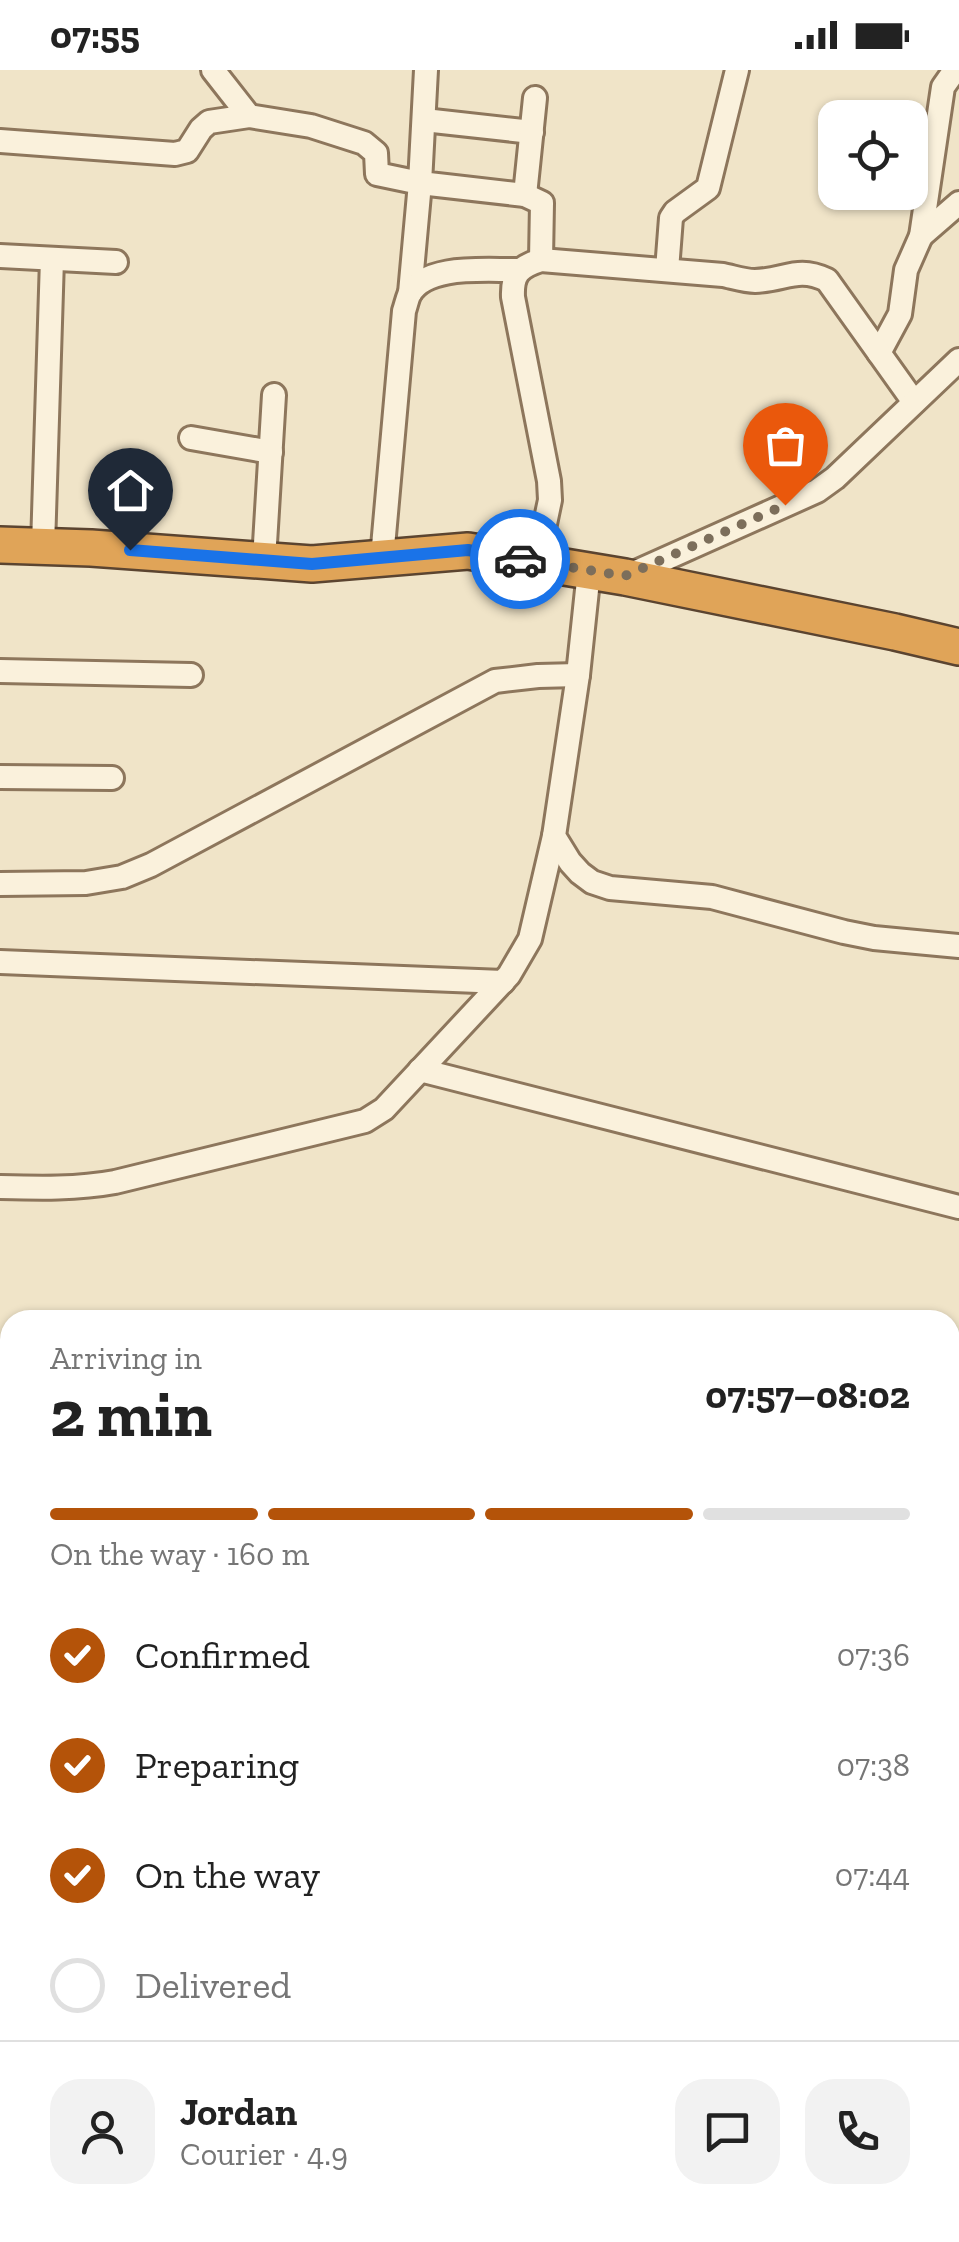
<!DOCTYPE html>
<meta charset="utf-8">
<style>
body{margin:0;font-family:"Zilla Slab",serif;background:#f2f2f2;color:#222;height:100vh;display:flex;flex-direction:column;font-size:38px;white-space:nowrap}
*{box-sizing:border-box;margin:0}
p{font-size:32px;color:#767676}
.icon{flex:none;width:55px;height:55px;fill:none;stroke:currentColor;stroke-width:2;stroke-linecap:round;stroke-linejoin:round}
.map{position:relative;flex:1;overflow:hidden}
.details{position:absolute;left:0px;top:1240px;width:960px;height:932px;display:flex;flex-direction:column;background:#fff;border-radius:30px 30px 0 0;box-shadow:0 2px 8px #0004}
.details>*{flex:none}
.fabs{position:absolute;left:818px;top:30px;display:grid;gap:20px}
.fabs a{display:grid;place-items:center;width:110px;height:110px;border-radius:20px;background:#fff;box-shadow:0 2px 8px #0004;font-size:50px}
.pin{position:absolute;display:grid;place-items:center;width:85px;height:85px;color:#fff;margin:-102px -42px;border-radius:50% 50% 50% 0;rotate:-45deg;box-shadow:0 0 10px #0007}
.pin .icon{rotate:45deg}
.courier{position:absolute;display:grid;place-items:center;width:100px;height:100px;margin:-50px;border:8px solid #1a73e8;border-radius:50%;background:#fff;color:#222;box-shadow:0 2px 12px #0007}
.overview em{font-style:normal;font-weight:700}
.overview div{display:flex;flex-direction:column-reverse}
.overview{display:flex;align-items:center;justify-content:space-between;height:170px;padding:0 50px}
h1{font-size:65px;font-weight:700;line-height:75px}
.bar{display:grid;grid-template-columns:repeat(4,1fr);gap:15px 10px;align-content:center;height:120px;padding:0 50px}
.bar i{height:12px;border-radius:8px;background:#e0e0e0}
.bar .selected{background:#b45309}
.bar p{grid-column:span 4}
.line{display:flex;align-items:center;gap:25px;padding:0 50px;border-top:2px solid #e0e0e0}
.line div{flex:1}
.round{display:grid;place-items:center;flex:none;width:105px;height:105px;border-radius:30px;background:#f2f2f2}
ol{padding:0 50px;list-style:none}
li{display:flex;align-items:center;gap:30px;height:110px}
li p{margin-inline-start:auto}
li .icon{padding:10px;border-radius:50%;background:#b45309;color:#fff;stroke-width:4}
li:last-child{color:#767676}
li i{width:55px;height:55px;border:5px solid #e0e0e0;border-radius:50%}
.status{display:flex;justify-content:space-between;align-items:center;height:70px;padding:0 50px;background:#fff;direction:ltr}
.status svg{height:28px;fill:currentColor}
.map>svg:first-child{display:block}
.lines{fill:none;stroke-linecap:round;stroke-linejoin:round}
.river{stroke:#a9c4bc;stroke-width:30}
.minor-casing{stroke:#8d765c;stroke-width:28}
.highway-casing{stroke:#5b4430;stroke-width:40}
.minor{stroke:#faf1dc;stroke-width:22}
.highway{stroke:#e0a458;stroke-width:35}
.done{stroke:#7c6e5b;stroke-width:10;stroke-dasharray:0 18}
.route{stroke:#1a73e8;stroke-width:12}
</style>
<div class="status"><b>07:55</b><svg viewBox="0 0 49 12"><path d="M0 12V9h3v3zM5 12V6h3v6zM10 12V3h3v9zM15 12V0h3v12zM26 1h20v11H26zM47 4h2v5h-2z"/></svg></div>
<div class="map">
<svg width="959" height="2172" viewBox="0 0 959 2172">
<rect width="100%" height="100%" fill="#f0e4c8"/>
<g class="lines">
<g class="river">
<polyline points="0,1341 10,1337"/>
<polyline points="950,1504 959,1511"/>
</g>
<g class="minor-casing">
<g id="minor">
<polyline points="213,0 249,46 311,56 364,73 376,83 377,104 420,113 410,223"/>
<polyline points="426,0 420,113 525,125 542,133 541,190"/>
<polyline points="424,50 532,62"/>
<polyline points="0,71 175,84 187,81 201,59 209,52 249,46"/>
<polyline points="525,125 535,28"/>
<polyline points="921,166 959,133"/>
<polyline points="0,186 116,192"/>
<polyline points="667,200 671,148 675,142 708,118 737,0"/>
<polyline points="879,283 900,244 906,200 921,166 943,17 955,0"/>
<polyline points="191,368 271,382"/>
<polyline points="43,476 52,189"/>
<path d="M382 488 404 241C406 235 407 230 409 225 426 193 488 201 519 200"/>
<polyline points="264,490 274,325"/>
<path d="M537 492 550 430 549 411 513 227C512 204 519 197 541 190L723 205C733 207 744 211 755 211 786 210 797 196 827 210L914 332"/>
<polyline points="589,501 578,605 554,766 570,792 580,803 592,812 610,818 712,827 844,862 874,868 959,876"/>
<polyline points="627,506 817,421 835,408 959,290"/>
<polyline points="0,601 191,605"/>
<polyline points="0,707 112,708"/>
<polyline points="0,814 86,813 122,807 151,795 495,611 538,606 578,605"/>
<polyline points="0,892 503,912"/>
<polyline points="420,1000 959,1137"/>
<path d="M0 1117C39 1118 77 1119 115 1112L365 1051 384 1039 509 905 530 869 554 766"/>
<polyline points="0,1486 10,1485"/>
<polyline points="950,1643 959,1646"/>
<polyline points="950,1746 959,1749"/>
<polyline points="0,1779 10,1781"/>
<polyline points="950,1823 959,1827"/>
<polyline points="950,1945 959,1950"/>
<polyline points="0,2010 10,2011"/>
<polyline points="0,2111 10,2112"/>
<polyline points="950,2159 959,2157"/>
<polyline points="706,2162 826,2167 900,2166"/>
<path d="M894 2162C906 2170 919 2165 932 2162"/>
<polyline points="396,2172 611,2162"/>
</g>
</g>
<g class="highway-casing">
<polyline id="highway" points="0,475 91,478 312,494 468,481 625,507 895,562 959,577"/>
</g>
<use href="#minor" class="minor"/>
<use href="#highway" class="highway"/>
</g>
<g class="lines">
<polyline class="done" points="520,489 625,506 785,435"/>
<polyline class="route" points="130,480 312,494 468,480 520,489"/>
</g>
</svg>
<div class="fabs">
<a><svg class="icon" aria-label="locate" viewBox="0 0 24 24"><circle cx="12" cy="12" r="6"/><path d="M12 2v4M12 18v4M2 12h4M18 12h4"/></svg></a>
</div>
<div class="pin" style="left:785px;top:435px;background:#ea580c"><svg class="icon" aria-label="bag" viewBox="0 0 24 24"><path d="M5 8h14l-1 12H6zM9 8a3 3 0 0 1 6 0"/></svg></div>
<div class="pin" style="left:130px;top:480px;background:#1f2937"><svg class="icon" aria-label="home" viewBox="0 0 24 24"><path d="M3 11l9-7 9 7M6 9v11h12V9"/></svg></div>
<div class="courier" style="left:520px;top:489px"><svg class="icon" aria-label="car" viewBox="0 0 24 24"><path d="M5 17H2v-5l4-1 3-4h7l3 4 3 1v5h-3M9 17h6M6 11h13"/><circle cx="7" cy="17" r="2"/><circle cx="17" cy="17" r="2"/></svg></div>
<section class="details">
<div class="overview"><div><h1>2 min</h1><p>Arriving in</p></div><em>07:57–08:02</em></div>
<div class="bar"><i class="selected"></i><i class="selected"></i><i class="selected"></i><i></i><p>On the way · 160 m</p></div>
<ol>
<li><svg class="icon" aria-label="check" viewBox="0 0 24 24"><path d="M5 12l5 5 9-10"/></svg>Confirmed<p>07:36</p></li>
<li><svg class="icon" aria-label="check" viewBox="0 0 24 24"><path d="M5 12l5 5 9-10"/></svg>Preparing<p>07:38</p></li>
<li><svg class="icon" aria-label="check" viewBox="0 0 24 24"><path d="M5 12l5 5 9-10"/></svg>On the way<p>07:44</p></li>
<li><i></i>Delivered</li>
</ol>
<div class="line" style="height:180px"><a class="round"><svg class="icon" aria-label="person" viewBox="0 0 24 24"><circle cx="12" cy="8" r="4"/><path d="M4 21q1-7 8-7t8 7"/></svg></a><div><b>Jordan</b><p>Courier · 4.9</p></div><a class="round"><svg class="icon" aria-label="chat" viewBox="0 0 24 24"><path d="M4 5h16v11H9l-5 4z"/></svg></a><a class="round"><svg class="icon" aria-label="phone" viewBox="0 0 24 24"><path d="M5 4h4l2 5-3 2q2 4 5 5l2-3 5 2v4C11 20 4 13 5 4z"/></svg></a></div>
</section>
</div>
